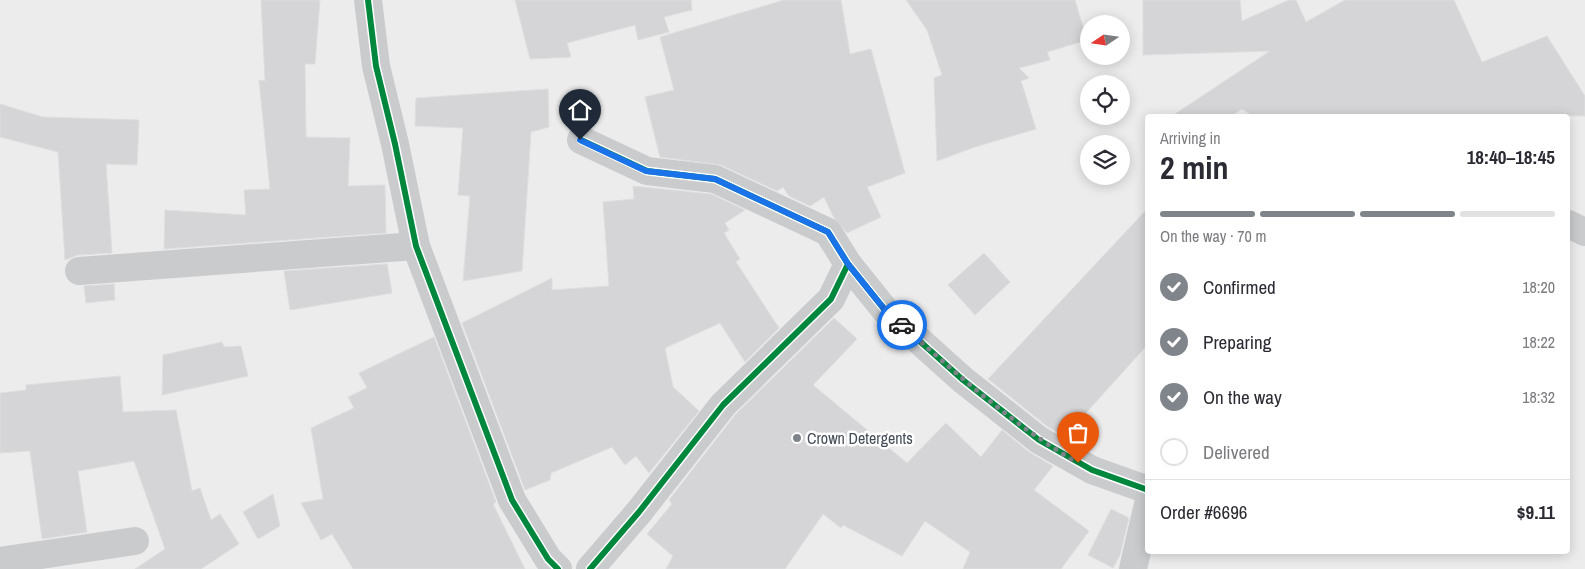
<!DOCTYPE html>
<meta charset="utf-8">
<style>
body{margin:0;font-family:"Archivo Narrow",sans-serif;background:#f7f7f7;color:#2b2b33;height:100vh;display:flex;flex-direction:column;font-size:19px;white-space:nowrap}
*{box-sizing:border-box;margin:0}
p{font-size:16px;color:#7c7c81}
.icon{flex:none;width:28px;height:28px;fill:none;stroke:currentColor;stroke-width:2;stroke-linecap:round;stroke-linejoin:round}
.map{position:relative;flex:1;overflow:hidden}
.sheet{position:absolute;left:1145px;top:114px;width:425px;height:440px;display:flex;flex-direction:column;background:#fff;border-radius:5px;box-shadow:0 2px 12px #0003}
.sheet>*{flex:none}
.needle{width:32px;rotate:257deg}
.tools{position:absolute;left:1080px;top:15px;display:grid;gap:10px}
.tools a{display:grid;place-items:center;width:50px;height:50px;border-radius:50%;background:#fff;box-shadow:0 2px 12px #0003;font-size:25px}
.pin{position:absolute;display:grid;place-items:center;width:42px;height:42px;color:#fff;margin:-51px -21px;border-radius:50% 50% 50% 0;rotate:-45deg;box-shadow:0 0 5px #0007}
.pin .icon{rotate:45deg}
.courier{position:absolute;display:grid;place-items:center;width:50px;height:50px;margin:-25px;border:4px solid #1a73e8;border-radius:50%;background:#fff;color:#222;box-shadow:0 1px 6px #0007}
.overview em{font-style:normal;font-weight:700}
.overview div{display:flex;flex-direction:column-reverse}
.overview{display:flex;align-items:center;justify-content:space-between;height:85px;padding:0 15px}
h1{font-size:32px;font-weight:700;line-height:38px}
.bar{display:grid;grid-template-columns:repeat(4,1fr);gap:8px 5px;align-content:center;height:60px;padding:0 15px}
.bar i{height:6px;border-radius:4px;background:#e1e1e2}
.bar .selected{background:#80858c}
.bar p{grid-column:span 4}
.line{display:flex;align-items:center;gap:12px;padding:0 15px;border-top:1px solid #e1e1e2}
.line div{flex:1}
ol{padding:0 15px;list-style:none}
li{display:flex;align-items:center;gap:15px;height:55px}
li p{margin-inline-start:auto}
li .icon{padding:5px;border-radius:50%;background:#80858c;color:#fff;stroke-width:4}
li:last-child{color:#7c7c81}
li i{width:28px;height:28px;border:2px solid #e1e1e2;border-radius:50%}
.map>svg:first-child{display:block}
.building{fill:#d5d4d7;stroke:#dededf}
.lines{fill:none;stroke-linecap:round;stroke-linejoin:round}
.minor{stroke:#c9cbcd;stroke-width:28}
.cycleway-casing{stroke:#fff;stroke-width:9}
.cycleway{stroke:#00873e;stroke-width:6}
.done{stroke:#80858c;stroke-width:5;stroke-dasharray:0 9}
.route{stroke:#1a73e8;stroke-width:6}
.poi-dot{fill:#80858c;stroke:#fff;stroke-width:2}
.labels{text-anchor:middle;stroke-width:5;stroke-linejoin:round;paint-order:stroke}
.poi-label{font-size:16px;fill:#454e58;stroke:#fff;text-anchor:start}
</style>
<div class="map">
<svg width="1585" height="569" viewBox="0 0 1585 569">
<rect width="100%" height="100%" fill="#edecec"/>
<g class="building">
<polygon points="261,0 320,0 315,64 305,64 306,137 350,138 348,186 385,185 386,233 164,249 165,210 246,215 244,190 270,189 259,80 265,81"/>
<polygon points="515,0 691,0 692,10 664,17 669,32 638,40 635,25 567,43 571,57 530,59"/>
<polygon points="784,0 841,0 850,54 871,49 905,173 867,187 881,217 847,233 834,218 824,197 810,206 789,196 783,187 777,191 721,165 660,157 645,97 674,90 660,37"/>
<polygon points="906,0 1075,0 1087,40 1047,52 1050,60 1019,68 1029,78 1021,81 1036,129 975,147 937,161 934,78 942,75 927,30"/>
<polygon points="1143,0 1240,0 1242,21 1289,0 1296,0 1306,22 1345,0 1454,0 1482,62 1547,36 1585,96 1585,116 1253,116 1242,109 1231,116 1172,116 1270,51 1143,55"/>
<polygon points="548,89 549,127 531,132 522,271 463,281 470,196 458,195 463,128 415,126 416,98"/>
<polygon points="0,104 43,117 139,120 137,165 106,164 112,253 78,255 65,260 58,152 0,137"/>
<polygon points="633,186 711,194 745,210 725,223 729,230 724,233 740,259 736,262 779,328 745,362 720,323 665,348 673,387 699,411 649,473 636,456 625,465 612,447 551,473 550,480 525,490 462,323 552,278 552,290 609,286 603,202 634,199"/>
<polygon points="1148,208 1148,344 1076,424 1082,427 1072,441 1048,427 988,379"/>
<polygon points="984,253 1010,282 975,315 948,285"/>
<polygon points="387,264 392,293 290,310 284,271"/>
<polygon points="114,284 115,300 86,303 84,286"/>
<polygon points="834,318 857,339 813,385 907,463 946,423 981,457 1002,430 1029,452 1053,466 1034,490 1089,531 1061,569 963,569 970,552 925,521 902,556 843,525 841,528 823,514 785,569 666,569 673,556 647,534 672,504 669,500 735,415"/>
<polygon points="434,337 496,502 493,504 525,569 353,569 332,534 321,540 301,503 323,499 311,428 354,408 348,397 367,388 359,373"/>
<polygon points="222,342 224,347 241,346 248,376 162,395 163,355"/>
<polygon points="120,376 123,412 176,410 192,491 200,488 211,520 220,514 239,544 201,569 135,569 165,549 134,461 78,471 87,532 42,539 30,451 0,453 0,393 26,390 26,385"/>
<polygon points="273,494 280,526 258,539 243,512"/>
<polygon points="1111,509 1129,518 1120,555 1113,568 1088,555"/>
</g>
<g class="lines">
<g class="minor">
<polyline points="368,0 376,66 395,144 416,246 512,500 548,559 558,569"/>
<polyline points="581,140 647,171 715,179 828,232 848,264 831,299 723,405 639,512 590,569"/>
<polyline points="1568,224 1585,232"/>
<polyline points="848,264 885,310 963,380 1039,440 1092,470 1148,490"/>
<polyline points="79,271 416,246"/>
<polyline points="0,561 135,541"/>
<polyline points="1133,569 1148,504"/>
</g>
<g class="cycleway-casing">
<g id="cycleway">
<polyline points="368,0 376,66 395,144 416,246 512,500 548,559 558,569"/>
<polyline points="581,140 647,171 715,179 828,232 848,264 831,299 723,405 639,512 590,569"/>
<polyline points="848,264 885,310 963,380 1039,440 1092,470 1148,490"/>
</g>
</g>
<use href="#cycleway" class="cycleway"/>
</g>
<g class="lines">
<path class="done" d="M902 325C958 375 1013 425 1078 463"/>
<polyline class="route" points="580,140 646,171 715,179 828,232 848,264 885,310 902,325"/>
</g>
<circle class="poi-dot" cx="797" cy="438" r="5"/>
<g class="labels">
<g class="poi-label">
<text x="807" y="444">Crown Detergents</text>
</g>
</g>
</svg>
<div class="tools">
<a><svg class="needle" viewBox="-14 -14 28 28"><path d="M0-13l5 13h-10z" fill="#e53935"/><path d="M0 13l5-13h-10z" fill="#7c7c81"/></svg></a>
<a><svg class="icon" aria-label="locate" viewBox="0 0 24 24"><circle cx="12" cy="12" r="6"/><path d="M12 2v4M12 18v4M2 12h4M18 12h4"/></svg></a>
<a><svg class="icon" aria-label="layers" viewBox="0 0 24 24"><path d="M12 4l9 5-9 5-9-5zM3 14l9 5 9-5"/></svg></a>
</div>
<div class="pin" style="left:1078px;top:463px;background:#ea580c"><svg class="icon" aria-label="bag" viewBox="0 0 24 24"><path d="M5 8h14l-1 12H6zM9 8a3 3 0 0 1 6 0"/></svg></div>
<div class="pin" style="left:580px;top:140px;background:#1f2937"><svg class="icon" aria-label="home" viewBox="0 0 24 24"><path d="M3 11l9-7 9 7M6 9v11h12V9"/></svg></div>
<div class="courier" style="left:902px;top:325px"><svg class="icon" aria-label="car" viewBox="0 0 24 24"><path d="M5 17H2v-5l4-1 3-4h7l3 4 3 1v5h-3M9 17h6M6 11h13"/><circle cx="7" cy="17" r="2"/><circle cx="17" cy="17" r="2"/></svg></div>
<section class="sheet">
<div class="overview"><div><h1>2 min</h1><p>Arriving in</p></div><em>18:40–18:45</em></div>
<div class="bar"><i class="selected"></i><i class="selected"></i><i class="selected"></i><i></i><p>On the way · 70 m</p></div>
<ol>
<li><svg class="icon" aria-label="check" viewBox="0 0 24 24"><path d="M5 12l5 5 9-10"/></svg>Confirmed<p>18:20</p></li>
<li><svg class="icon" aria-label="check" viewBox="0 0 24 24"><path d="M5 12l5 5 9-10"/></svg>Preparing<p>18:22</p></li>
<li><svg class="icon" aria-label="check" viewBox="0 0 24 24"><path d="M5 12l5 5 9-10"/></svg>On the way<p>18:32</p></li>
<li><i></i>Delivered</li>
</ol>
<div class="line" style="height:65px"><div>Order #6696</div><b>$9.11</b></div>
</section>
</div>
